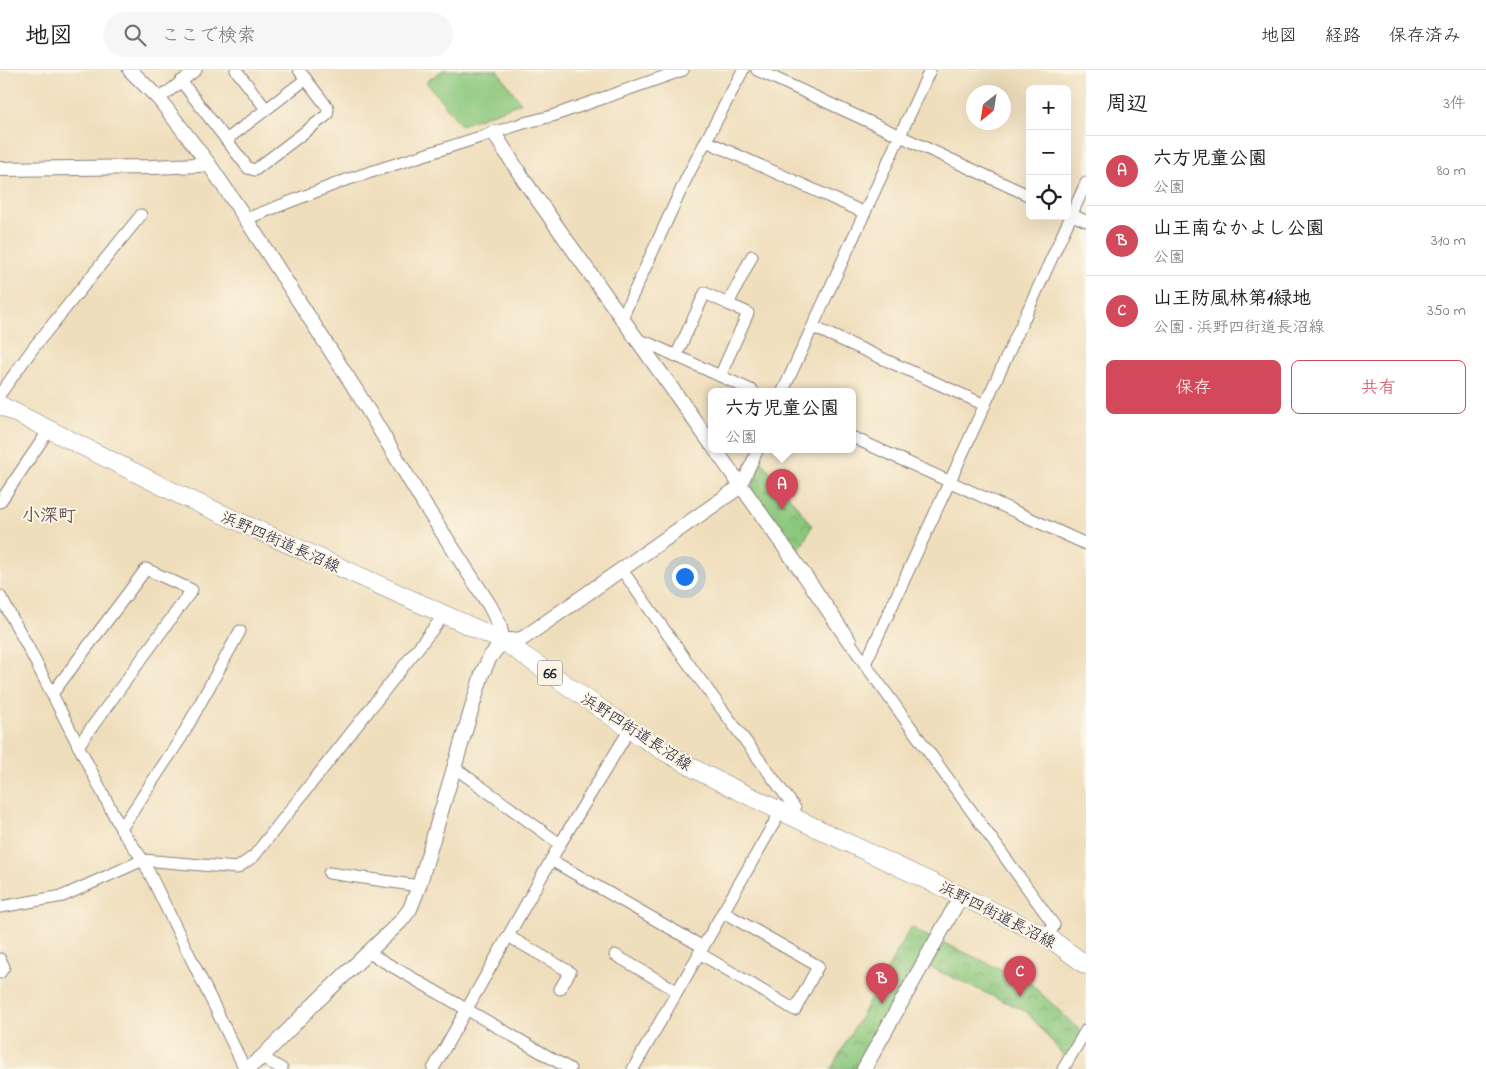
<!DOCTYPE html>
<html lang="ja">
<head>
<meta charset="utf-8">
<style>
  body { margin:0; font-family:"Indie Flower","Klee One",sans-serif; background:#f6f6f6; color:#202124 }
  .controls { position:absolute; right:15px; top:15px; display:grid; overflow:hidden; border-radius:8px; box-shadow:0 5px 20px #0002 }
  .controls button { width:45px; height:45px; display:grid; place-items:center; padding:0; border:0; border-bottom:1px solid #e0e0e0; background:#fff; color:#202124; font:25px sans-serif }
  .compass { position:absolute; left:966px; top:15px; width:45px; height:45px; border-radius:50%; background:#fff; box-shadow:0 5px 20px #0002; rotate:210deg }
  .you { position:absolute; left:684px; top:506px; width:18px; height:18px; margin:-12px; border:4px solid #fff; border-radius:50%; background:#1a73e8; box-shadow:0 0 0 8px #1a73e833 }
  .badge { display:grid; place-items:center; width:32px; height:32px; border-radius:50%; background:#d1495b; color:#fff; font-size:16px; font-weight:700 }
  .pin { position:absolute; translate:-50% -41px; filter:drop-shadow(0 1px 2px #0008) }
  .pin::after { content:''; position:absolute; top:26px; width:18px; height:15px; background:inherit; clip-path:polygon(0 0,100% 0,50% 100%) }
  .popup { position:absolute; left:708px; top:318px; width:148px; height:65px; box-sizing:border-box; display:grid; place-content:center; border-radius:8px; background:#fff; filter:drop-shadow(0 1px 4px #0005); font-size:16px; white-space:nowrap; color:#757577 }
  .popup b { font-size:19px; color:#202124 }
  .popup::after { content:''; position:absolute; left:50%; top:100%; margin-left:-10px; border:10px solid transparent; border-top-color:#fff }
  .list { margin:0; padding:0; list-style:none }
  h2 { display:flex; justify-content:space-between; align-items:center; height:65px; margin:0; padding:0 20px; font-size:21px }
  h2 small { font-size:16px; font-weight:400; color:#757577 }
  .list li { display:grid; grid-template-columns:32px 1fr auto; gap:15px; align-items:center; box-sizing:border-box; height:70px; padding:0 20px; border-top:1px solid #e0e0e0 }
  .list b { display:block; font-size:19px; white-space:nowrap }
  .list p { margin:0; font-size:16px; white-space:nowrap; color:#757577 }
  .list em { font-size:16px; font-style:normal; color:#757577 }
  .actions { display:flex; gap:10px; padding:15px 20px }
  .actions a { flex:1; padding:11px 0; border:1px solid #d1495b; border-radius:8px; text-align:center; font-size:18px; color:#d1495b }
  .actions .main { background:#d1495b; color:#fff }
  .icon { flex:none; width:28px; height:28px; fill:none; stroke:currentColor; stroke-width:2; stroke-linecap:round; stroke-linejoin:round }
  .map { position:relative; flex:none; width:1086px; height:999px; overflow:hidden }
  header { display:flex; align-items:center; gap:30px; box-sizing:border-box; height:70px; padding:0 25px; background:#fff; border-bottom:1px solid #e0e0e0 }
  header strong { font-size:24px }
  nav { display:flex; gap:28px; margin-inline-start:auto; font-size:18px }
  .search { width:350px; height:45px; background:#f6f6f6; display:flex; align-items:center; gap:12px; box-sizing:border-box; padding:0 18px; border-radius:28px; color:#757577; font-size:19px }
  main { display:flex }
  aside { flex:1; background:#fff }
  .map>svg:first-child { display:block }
</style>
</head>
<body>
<header>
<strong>地図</strong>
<div class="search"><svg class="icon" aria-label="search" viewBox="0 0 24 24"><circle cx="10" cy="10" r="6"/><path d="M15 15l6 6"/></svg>ここで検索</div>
<nav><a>地図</a><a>経路</a><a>保存済み</a></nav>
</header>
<main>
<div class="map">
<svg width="1086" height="999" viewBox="0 0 1086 999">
  <defs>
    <pattern id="park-crowns" width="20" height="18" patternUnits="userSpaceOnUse" patternTransform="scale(1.25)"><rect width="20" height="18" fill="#8bc77c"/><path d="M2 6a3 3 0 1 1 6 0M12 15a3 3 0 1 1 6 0" fill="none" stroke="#71a167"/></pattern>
  </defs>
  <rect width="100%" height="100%" fill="#fcf5e5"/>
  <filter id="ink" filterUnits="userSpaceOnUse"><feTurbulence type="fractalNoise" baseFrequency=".02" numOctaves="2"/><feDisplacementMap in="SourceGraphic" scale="10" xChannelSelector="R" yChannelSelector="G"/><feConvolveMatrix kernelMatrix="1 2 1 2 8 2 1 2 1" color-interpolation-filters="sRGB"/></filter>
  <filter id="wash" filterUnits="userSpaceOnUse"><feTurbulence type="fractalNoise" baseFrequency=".0096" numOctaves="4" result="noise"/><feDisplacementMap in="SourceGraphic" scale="20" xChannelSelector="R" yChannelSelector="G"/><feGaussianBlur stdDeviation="1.12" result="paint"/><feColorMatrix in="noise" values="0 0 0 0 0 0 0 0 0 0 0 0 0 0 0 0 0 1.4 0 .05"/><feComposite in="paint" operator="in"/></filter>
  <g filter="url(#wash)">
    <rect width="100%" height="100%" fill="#efdebc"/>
    <g fill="url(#park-crowns)" stroke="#56745c">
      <path d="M761,390l51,66 -15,29 -45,-61v-7z"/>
      <path d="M911,857l21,12 -73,130h-28z"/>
      <path d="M944,873l85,39 54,51 -16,27 -40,-48 -97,-45z"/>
    </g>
    <path fill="#8bc77c" stroke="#56745c" d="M443,0h54l24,33 -60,22 -35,-43z"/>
  </g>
  <g filter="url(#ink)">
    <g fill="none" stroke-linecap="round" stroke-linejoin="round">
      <defs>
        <g id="minor">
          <path d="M236,0l30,39"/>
          <path d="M757,0l273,126"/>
          <path d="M181,11l67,87 7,2 72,-55 1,-7 -29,-38"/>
          <path d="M159,29l37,-29"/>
          <path d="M226,70l80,-61"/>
          <path d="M706,71l159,72"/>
          <path d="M1067,143l19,8"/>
          <path d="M246,149l100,-39 178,-57 28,-7 131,-46"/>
          <path d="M622,248l65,-141 56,-107"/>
          <path d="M813,257l172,78"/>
          <path d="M638,270l10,3 105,48"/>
          <path d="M676,286l29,-63 23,11 24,-48"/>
          <path d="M720,306l28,-63 -20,-9"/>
          <path d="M783,321l147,-321"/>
          <path d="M0,324l34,-47 107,-132"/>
          <path d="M852,367l234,107"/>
          <path d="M741,416l17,-37"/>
          <path d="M0,432l49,-72"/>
          <path d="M622,500l71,100 102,138v10"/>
          <path d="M0,526l28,51 93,182 22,31 102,209"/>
          <path d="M849,571l16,23 189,261 -6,12"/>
          <path d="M865,594l85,-183 136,-298"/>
          <path d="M52,624l94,-125 46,21 -114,156"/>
          <path d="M455,698l105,76"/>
          <path d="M121,759l60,-91 59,-107"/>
          <path d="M551,790l152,87"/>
          <path d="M329,803l90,13"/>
          <path d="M0,837l63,-11 80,-36 94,8 17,-12 190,-241"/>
          <path d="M508,866l62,36 -10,17"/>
          <path d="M369,883l201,116"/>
          <path d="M699,883l96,57 23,-44 -95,-54"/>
          <path d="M615,885l62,36"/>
          <path d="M0,889l4,8 -4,6"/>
          <path d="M262,987l20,12"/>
          <path d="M433,999l127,-225 70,-115"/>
          <path d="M633,999l148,-258"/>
          <path d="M1063,999l23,-39"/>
        </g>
        <g id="tertiary">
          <path d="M130,0l29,29 49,64 38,56 113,176 65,109 66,102 9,18 4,17 -13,16 -8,17 -63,212 -9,23 -9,12 -89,85 -50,51 -15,12"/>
          <path d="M494,63l29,46 189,266"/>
          <path d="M0,99l152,-2 48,-2 8,-2"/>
          <path d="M715,379l97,137 37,55"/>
          <path d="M503,571l19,-2 219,-153"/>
          <path d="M864,999l97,-173"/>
        </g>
        <path id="primary" d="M0,335l180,90 323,146 127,88 30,20 44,25 91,44 253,119 38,28"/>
      </defs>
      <use href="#minor" stroke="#88807c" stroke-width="13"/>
      <use href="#tertiary" stroke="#88807c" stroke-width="16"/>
      <use href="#primary" stroke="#88807c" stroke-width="19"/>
      <use href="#minor" stroke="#fff" stroke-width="11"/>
      <use href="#tertiary" stroke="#fff" stroke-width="14"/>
      <use href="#primary" stroke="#fff" stroke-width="18"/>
    </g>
  </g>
  <g text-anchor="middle" stroke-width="4" stroke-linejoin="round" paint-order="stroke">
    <rect fill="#fcf5e5" stroke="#63616e" stroke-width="1" x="537.5" y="590.5" width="25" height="25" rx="4"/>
    <g font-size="15" font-weight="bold" fill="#22223b">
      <text x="550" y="608">66</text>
    </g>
    <g font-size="16" fill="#22223b" stroke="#fcf5e5">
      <text transform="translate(281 471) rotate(24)" y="6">浜野四街道長沼線</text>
      <text transform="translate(637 661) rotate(33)" y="6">浜野四街道長沼線</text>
      <text transform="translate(998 844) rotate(27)" y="6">浜野四街道長沼線</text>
    </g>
    <g font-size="18" font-weight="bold" fill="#665359" stroke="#fcf5e5">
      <text x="49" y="451">小深町</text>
    </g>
  </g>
</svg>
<div class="controls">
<button>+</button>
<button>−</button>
<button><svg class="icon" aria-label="locate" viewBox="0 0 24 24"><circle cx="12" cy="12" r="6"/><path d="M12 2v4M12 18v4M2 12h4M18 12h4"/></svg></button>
</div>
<svg class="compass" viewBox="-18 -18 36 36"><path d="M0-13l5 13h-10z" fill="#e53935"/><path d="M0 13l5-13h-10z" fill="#757577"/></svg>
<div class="you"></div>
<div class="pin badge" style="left:782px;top:440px">A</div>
<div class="popup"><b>六方児童公園</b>公園</div>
<div class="pin badge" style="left:882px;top:934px">B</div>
<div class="pin badge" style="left:1020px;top:927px">C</div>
</div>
<aside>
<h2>周辺<small>3件</small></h2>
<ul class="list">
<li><span class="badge">A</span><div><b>六方児童公園</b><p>公園</p></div><em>80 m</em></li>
<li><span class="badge">B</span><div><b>山王南なかよし公園</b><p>公園</p></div><em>310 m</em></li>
<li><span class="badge">C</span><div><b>山王防風林第1緑地</b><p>公園 · 浜野四街道長沼線</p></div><em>350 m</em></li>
</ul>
<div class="actions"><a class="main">保存</a><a>共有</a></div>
</aside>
</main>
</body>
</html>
